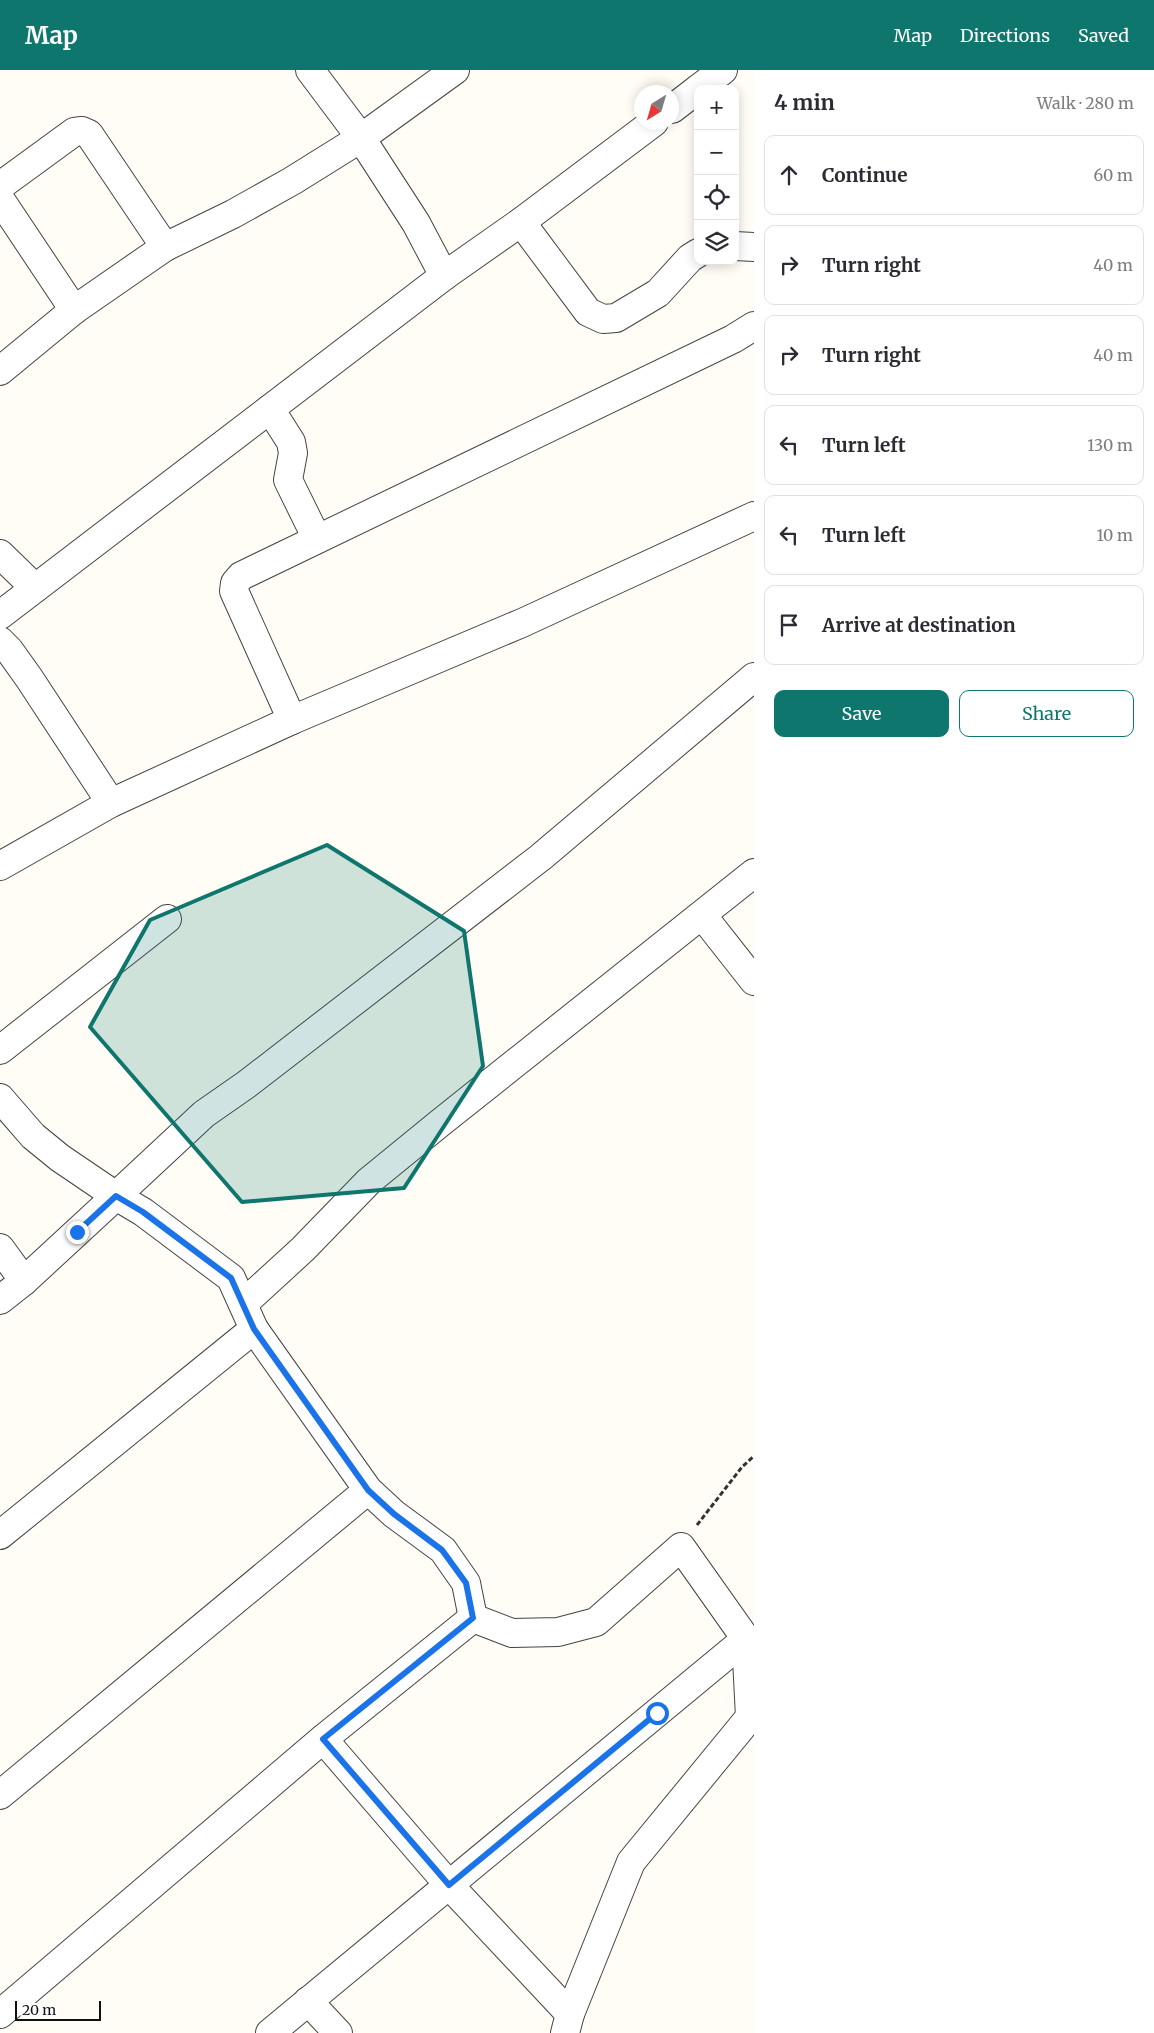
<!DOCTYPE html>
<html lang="en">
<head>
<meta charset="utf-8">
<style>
  body { margin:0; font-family:Merriweather,serif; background:#f7f7f7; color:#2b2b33 }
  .controls { position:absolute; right:15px; top:15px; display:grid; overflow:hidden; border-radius:10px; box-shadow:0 2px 12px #0003 }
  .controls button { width:45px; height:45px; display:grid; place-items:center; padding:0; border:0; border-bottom:1px solid #e1e1e2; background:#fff; color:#2b2b33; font:25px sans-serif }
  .compass { position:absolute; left:634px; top:15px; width:45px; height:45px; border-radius:50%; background:#fff; box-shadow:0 2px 12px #0003; rotate:217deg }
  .scale { position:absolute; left:15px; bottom:12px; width:86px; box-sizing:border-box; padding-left:5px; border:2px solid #111; border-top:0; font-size:14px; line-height:18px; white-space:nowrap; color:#111; -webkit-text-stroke:4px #fff; paint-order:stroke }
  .stop { position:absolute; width:15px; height:15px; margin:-11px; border:4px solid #1a73e8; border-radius:50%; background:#fff }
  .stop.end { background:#1a73e8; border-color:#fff; box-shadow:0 1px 5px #0008 }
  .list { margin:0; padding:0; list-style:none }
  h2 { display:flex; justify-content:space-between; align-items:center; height:65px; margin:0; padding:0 20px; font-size:21px }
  h2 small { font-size:16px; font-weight:400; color:#7c7c81 }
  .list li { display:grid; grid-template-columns:32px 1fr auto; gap:15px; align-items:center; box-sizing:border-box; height:80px; margin:0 10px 10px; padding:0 10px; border:1px solid #e1e1e2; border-radius:10px }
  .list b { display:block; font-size:19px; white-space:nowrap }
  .list em { font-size:16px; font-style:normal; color:#7c7c81 }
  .actions { display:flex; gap:10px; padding:15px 20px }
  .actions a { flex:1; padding:11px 0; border:1px solid #0f766e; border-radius:10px; text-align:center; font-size:18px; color:#0f766e }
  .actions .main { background:#0f766e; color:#fff }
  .icon { flex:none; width:28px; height:28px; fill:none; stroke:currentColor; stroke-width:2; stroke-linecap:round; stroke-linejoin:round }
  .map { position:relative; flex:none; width:754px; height:1963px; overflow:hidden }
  header { display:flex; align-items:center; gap:30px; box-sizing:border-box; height:70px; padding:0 25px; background:#0f766e; color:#fff }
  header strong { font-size:24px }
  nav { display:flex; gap:28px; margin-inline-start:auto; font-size:18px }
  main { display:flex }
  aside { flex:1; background:#fff }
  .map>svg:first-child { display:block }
</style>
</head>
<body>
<header>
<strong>Map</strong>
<nav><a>Map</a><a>Directions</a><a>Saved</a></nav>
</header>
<main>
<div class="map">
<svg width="754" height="1963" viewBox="0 0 754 1963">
  <rect width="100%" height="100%" fill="#fffdf5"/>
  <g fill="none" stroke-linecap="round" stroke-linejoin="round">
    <defs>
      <g id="street">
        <path d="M310,0l51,68 55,85 28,53"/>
        <path d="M698,19l25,-19"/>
        <path d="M672,39l26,-20"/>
        <path d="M0,116l74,-54 8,-1 7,3 76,113"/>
        <path d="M0,129l74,111"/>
        <path d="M521,152l67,90 15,7 13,-1 42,-25 32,-35 8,-5"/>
        <path d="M735,176l19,1"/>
        <path d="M0,301l74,-61 91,-63 68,-33 59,-33 69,-43 94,-68"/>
        <path d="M270,339l21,33 2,11 -5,27 29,59"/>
        <path d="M0,484l35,34"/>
        <path d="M0,545l444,-339 77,-54 133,-100"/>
        <path d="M0,571l9,9 20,28 82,125"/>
        <path d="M292,650l-58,-129 1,-8 6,-7 492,-237 21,-13"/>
        <path d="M0,796l111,-63 181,-83 230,-97 232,-107"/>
        <path d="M702,845l52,66"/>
        <path d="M0,980l167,-131"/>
        <path d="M0,1028l33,38 27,22 56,38 88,-82 43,-30 294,-227 213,-180"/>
        <path d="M0,1178l24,33"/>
        <path d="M0,1230l24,-19 92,-85 27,16 88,66 23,51 114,161 26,24 49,36 23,33 7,35"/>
        <path d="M243,1234l60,-55 66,-68 71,-58 314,-250"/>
        <path d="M0,1465l254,-206"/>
        <path d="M323,1669l126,146 121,129"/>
        <path d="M0,1725l368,-305"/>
        <path d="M308,1931l30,32"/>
        <path d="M0,1944l323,-275 150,-121 39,15 46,-1 38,-10 85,-75 65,92 4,78 -119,145 -61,152 -5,19"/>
        <path d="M270,1963l476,-394"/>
      </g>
    </defs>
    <use href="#street" stroke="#444" stroke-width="30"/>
    <path stroke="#333" stroke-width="3" stroke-dasharray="5 2.5" stroke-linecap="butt" d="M697,1455l45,-58 12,-11"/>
    <use href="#street" stroke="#fff" stroke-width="28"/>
  </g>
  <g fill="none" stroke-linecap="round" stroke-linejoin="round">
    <path stroke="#1a73e8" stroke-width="6" d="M77,1162l39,-36 27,16 88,66 23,51 114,161 26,24 48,36 24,33 7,35 -150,121 126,146 208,-172"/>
  </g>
  <path fill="#0f766e" fill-opacity="0.2" stroke="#0f766e" stroke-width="4" stroke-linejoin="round" d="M327,775l137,86 19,135 -79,122 -162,14 -152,-175 60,-107z"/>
</svg>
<div class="controls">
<button>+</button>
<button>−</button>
<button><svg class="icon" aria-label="locate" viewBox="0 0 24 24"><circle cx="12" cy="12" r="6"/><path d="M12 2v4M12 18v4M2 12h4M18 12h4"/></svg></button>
<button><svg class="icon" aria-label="layers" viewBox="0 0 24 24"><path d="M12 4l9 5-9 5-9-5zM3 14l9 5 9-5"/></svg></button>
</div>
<svg class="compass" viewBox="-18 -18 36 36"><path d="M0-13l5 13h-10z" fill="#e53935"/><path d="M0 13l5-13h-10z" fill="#7c7c81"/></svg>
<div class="scale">20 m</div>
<div class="stop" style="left:657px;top:1643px"></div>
<div class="stop end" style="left:77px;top:1162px"></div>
</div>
<aside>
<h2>4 min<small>Walk · 280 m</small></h2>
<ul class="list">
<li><svg class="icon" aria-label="ahead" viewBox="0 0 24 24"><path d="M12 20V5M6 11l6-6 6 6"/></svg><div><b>Continue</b></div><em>60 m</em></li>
<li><svg class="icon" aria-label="right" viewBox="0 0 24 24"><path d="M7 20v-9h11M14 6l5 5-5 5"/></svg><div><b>Turn right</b></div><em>40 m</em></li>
<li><svg class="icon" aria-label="right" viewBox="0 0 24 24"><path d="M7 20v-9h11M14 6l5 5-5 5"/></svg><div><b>Turn right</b></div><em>40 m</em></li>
<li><svg class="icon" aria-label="left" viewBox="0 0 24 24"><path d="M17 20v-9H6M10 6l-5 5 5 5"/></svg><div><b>Turn left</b></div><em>130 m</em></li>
<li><svg class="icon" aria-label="left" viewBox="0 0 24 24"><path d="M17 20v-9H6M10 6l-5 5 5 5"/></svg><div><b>Turn left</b></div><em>10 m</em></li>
<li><svg class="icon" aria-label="arrive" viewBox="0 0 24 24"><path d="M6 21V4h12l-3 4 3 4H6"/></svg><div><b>Arrive at destination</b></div></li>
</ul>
<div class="actions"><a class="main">Save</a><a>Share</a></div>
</aside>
</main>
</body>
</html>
